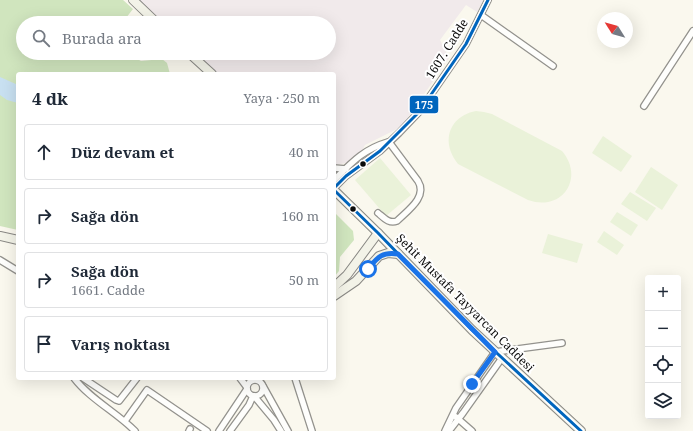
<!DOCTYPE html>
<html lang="tr">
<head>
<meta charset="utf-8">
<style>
  body { margin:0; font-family:"Noto Serif",serif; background:#f2f2f3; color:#1f2937 }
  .controls { position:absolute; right:12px; bottom:12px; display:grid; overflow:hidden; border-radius:4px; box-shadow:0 4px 16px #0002 }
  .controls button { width:36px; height:36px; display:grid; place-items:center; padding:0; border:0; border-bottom:1px solid #e0e1e3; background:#fff; color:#1f2937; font:20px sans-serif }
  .compass { position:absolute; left:597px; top:12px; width:36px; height:36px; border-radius:50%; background:#fff; box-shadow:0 4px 16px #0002; rotate:307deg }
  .stop { position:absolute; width:12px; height:12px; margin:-9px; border:3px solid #1a73e8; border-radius:50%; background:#fff }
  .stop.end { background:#1a73e8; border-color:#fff; box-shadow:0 1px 4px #0008 }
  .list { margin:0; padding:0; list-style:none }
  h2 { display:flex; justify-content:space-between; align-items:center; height:52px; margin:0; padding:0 16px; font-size:17px }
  h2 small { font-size:13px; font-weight:400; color:#747a83 }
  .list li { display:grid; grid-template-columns:26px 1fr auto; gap:12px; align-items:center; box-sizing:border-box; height:56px; margin:0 8px 8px; padding:0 8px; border:1px solid #e0e1e3; border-radius:4px }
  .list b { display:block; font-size:15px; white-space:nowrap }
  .list p { margin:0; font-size:13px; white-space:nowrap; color:#747a83 }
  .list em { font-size:13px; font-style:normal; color:#747a83 }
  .icon { flex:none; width:22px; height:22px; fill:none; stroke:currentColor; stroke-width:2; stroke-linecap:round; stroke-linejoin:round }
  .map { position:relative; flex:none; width:693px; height:431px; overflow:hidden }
  .search { position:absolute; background:#fff; box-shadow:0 4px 16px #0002; left:16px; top:16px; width:320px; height:44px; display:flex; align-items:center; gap:10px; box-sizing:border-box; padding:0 14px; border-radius:22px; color:#747a83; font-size:15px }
  .panel { position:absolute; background:#fff; box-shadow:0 4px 16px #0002; left:16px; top:72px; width:320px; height:308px; border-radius:4px }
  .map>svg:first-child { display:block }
</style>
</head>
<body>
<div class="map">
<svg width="693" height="431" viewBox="0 0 693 431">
  <rect width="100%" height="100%" fill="#faf8ee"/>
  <path fill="#f1eaeb" d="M137,0h347l-7,12 -11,-7 -26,35 9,18 -44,64 -8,7 -32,16 -3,6 -15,12 -13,2v-91h-117l-23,-21h135v-30h-167z"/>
  <g fill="#d0e5be">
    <path d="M0,0h123l10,9 -11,14h-99v30h103l15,8 21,-2 5,4 3,11h-152v156l-18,-4z"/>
    <path d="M334,212l19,19 1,9 -14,17 -1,14 -5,6z"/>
  </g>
  <g fill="#eaf2d9">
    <path d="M476,111l8,1 8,2 70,37c23,27 0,61 -34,49l-70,-36c-18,-22 -9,-48 18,-53z"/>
    <path d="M603,136l29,20 -11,16 -29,-19z"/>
    <path d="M380,158l31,37 -25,21 -31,-36z"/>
    <path d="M651,167l27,18 -16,25 -27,-18z"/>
    <path d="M630,192l26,16 -9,13 -26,-17z"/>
    <path d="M617,212l21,13 -7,11 -21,-14z"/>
    <path d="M604,231l20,14 -7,10 -20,-13z"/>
    <path d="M548,234l35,10 -6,19 -35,-10z"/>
  </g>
  <path fill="#c8e0f1" d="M0,77l18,8v18l-11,-3 -7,-5z"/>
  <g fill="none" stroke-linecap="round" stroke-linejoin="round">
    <defs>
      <g id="street">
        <path d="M481,15l72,51"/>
        <path d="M644,106l49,-75"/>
        <path d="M334,168l12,1"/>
        <path d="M334,180c18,-18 30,-31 54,-38"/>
        <path d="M334,188l12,-12 34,-25 19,-18 20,-21 47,-68 22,-44"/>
        <path d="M378,213c6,5 11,11 19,8 10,-10 31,-24 21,-40l-29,-39"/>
        <path d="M0,260l18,11"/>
        <path d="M74,378c16,21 42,34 61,53"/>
        <path d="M83,378l33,22 3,1 18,-23"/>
        <path d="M240,378l6,8"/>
        <path d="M295,378l17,53"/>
        <circle cx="255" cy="388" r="8"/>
        <path d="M263,386l25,45"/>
        <path d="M254,396l20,24 7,11"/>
        <path d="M456,417l16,14"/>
        <path d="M125,421l22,-31 60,41"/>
        <path d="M189,431l1,-2"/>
        <path d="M219,431l28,-42"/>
        <path d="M230,431l19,-26 4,-9"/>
        <path d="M445,431l11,-23 39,-56 67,-9"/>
        <path d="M449,431l14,-18 39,-55"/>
      </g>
      <g id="secondary">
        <path d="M133,0l24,23"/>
        <path d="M189,53l23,21"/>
        <path d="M334,190l44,43 94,97 109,101"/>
        <path d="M0,236l18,4"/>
        <path d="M334,287l13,-12 31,-42"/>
        <path d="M334,296l22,-15 23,-25 9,-3 10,1"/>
      </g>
    </defs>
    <use href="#street" stroke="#93928d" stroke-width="8"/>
    <use href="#secondary" stroke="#898884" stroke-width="10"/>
    <use href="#street" stroke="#fefefc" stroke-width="5.5"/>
    <use href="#secondary" stroke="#f3f3e8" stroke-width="8"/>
    <defs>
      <g id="bus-1">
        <path d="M334,188l12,-12 34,-25 39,-39 47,-68 22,-44"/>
        <path d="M334,190l44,43 94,97 109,101"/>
      </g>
    </defs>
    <use href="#bus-1" stroke="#fff" stroke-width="6"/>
    <use href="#bus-1" stroke="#0065bd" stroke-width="3"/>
  </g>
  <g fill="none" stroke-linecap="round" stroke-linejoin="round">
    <path stroke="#1a73e8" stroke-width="5" d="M368,269c10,-12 13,-17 30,-15l97,98 -23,32"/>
  </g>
  <g fill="#0b0b0b" stroke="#fff" stroke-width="1.5">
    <circle cx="363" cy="164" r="3.5"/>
    <circle cx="353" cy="209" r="3.5"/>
  </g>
  <g text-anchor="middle" stroke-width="4" stroke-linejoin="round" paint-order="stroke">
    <g font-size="12" fill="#0b0b0b" stroke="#fff">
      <text transform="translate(447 49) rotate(-58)" y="4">1607. Cadde</text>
      <text transform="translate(465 303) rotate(45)" y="4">Şehit Mustafa Tayyarcan Caddesi</text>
    </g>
  </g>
  <rect stroke="#fff" stroke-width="1.5" x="409" y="95" width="30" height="19" rx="4" fill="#0065bd"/>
  <g font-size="11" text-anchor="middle" font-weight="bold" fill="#fff">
    <text x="424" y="109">175</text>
  </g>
</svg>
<div class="controls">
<button>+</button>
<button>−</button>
<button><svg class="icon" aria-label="locate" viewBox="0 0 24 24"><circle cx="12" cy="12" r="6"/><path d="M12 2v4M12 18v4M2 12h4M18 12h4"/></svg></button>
<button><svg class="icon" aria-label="layers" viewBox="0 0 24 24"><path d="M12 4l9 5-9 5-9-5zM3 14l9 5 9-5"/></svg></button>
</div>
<svg class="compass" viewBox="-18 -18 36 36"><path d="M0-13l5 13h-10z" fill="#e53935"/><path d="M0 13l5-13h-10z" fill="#747a83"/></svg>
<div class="stop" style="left:368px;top:269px"></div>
<div class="stop end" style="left:472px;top:384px"></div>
<div class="search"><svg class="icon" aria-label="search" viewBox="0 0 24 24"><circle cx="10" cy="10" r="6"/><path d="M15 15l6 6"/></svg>Burada ara</div>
<section class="panel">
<h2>4 dk<small>Yaya · 250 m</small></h2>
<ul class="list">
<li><svg class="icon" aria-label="ahead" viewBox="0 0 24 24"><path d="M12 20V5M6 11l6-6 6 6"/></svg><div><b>Düz devam et</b></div><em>40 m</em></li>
<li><svg class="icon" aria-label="right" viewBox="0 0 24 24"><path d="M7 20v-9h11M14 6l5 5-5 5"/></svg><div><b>Sağa dön</b></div><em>160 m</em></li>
<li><svg class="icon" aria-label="right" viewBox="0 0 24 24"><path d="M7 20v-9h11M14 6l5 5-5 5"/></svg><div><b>Sağa dön</b><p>1661. Cadde</p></div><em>50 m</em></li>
<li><svg class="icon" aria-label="arrive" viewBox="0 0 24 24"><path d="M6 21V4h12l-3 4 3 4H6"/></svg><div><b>Varış noktası</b></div></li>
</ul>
</section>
</div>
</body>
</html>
